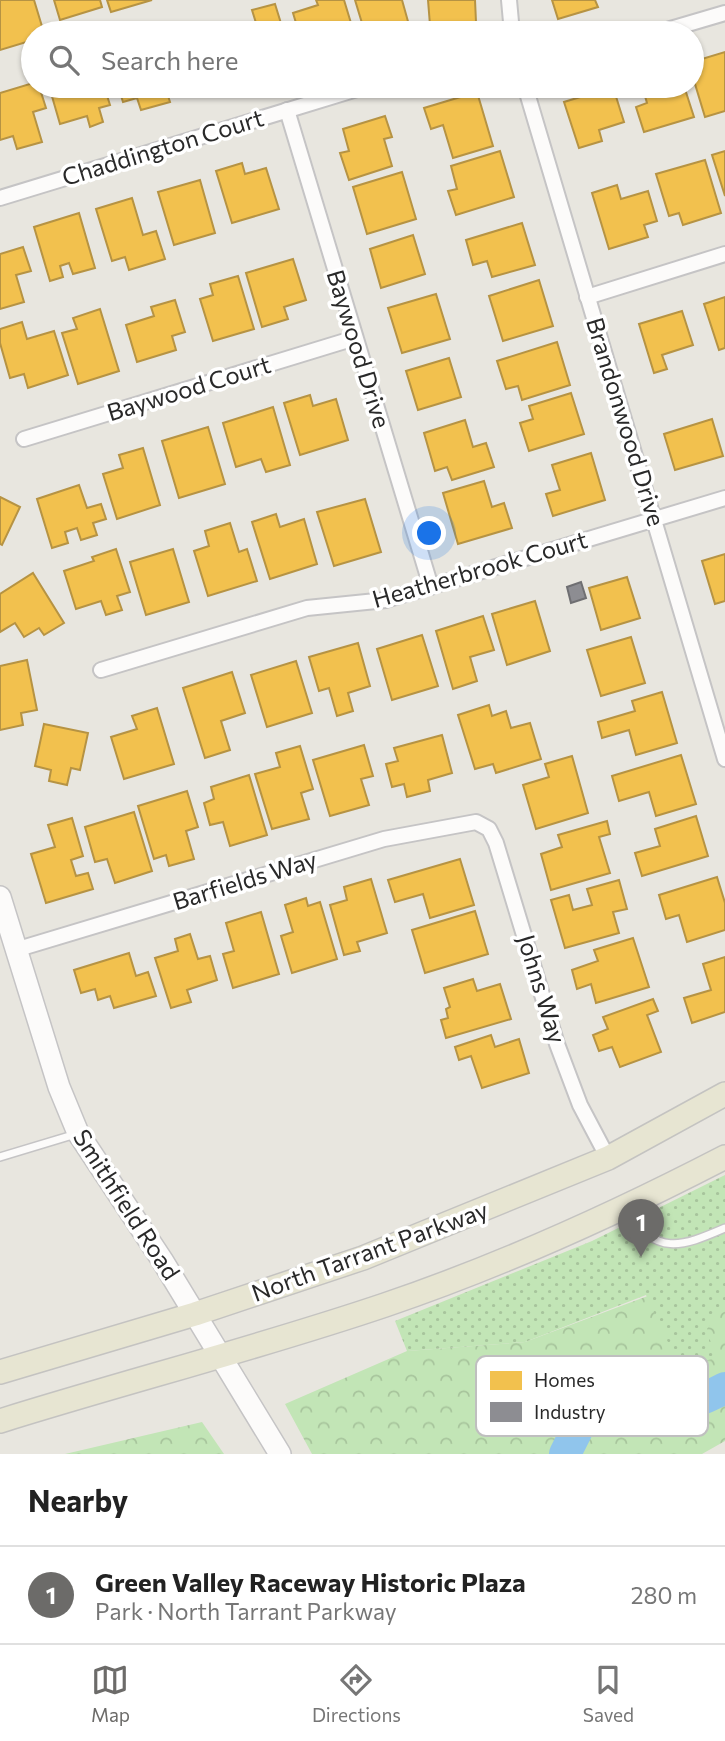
<!DOCTYPE html>
<html lang="en">
<head>
<meta charset="utf-8">
<style>
  body { margin:0; font-family:Commissioner,sans-serif; background:#f6f6f6; color:#222 }
  .you { position:absolute; left:430px; top:534px; width:24px; height:24px; margin:-18px; border:5px solid #fff; border-radius:50%; background:#1a73e8; box-shadow:0 0 0 10px #1a73e833 }
  .badge { display:grid; place-items:center; width:46px; height:46px; border-radius:50%; background:#6c6b69; color:#fff; font-size:23px; font-weight:700 }
  .pin { position:absolute; translate:-50% -58px; filter:drop-shadow(0 2px 4px #0008) }
  .pin::after { content:''; position:absolute; top:37px; width:24px; height:21px; background:inherit; clip-path:polygon(0 0,100% 0,50% 100%) }
  .list { margin:0; padding:0; list-style:none }
  h2 { display:flex; justify-content:space-between; align-items:center; height:91px; margin:0; padding:0 28px; font-size:30px }
  h2 small { font-size:23px; font-weight:400; color:#767676 }
  .list li { display:grid; grid-template-columns:46px 1fr auto; gap:21px; align-items:center; box-sizing:border-box; height:98px; padding:0 28px; border-top:2px solid #e0e0e0 }
  .list b { display:block; font-size:26px; white-space:nowrap }
  .list p { margin:0; font-size:23px; white-space:nowrap; color:#767676 }
  .list em { font-size:23px; font-style:normal; color:#767676 }
  .icon { flex:none; width:38px; height:38px; fill:none; stroke:currentColor; stroke-width:2; stroke-linecap:round; stroke-linejoin:round }
  .map { position:relative; flex:none; width:725px; height:1454px; overflow:hidden }
  .search { position:absolute; background:#fff; box-shadow:0 2px 5px #0004; left:21px; right:21px; top:21px; height:77px; display:flex; align-items:center; gap:18px; box-sizing:border-box; padding:0 24px; border-radius:38px; color:#767676; font-size:26px }
  .sheet { height:189px; background:#fff }
  nav { display:flex; justify-content:space-around; align-items:center; box-sizing:border-box; height:98px; border-top:2px solid #e0e0e0; background:#fff; font-size:19px; color:#767676 }
  nav a { display:grid; justify-items:center; gap:4px }
  nav .on { color:#6c6b69 }
  .map>svg:first-child { display:block }
</style>
</head>
<body>
<div class="map">
<svg width="725" height="1454" viewBox="0 0 725 1454">
  <defs>
    <pattern id="forest-crowns" width="20" height="18" patternUnits="userSpaceOnUse" patternTransform="scale(1.75)"><rect width="20" height="18" fill="#c2e5b6"/><path d="M2 6a3 3 0 1 1 6 0M12 15a3 3 0 1 1 6 0" fill="none" stroke="#a7c49c"/></pattern>
    <pattern id="park-dots" width="8" height="8" patternUnits="userSpaceOnUse" patternTransform="scale(1.75)"><rect width="8" height="8" fill="#c2e5b6"/><path d="M2 2h.1M6 6h.1" fill="none" stroke="#a7c49c" stroke-width="1.8" stroke-linecap="round"/></pattern>
  </defs>
  <rect width="100%" height="100%" fill="#e8e6df"/>
  <g fill="url(#forest-crowns)">
    <path d="M725,1267v174l-23,13h-390l-27,-50 122,-53 118,-9z"/>
    <path d="M202,1422l22,32h-159z"/>
  </g>
  <path fill="url(#park-dots)" d="M725,1175v125l-18,29 8,29 -35,10 -34,-73 -121,47 -118,9 -12,-30 197,-80z"/>
  <g fill="#f2c14e" stroke="#b69343" stroke-width="2">
    <path d="M0,0h34l10,33h-11v7l-33,10z"/>
    <path d="M54,0h46l2,7 -42,13z"/>
    <path d="M107,0h45l-41,12z"/>
    <path d="M316,0h28l10,33h-55l-6,-20 25,-8z"/>
    <path d="M355,0h47l7,25 -27,8h-17z"/>
    <path d="M428,0h47l1,22 -46,3z"/>
    <path d="M552,0h43l3,7 -40,12z"/>
    <path d="M275,4l9,29h-52v-3l24,-7 -4,-13z"/>
    <path d="M210,26l3,7h-26z"/>
    <path d="M725,52v59l-20,6 -13,-43v-12z"/>
    <path d="M33,83l6,3 7,22 -13,4 9,30 -25,7 -4,-13 -13,4v-47z"/>
    <path d="M49,86h55l6,19 -11,3 4,14 -13,5 -3,-11 -27,8z"/>
    <path d="M118,86h47l5,16 -29,8 -4,-12 -14,4z"/>
    <path d="M182,86h37l-34,10z"/>
    <path d="M642,86h42l10,31 -50,15 -8,-25 11,-4z"/>
    <path d="M613,87l11,35 -25,8 3,11 -23,7 -15,-46z"/>
    <path d="M477,92l16,54 -40,12 -10,-33 -12,4 -7,-21z"/>
    <path d="M385,116l7,21 -8,2 8,27 -43,14 -9,-27 9,-2 -6,-22z"/>
    <path d="M500,151l14,46 -58,18 -8,-24 9,-2 -6,-23z"/>
    <path d="M725,151v45l-13,-41z"/>
    <path d="M705,160l16,53 -38,12 -4,-12 -10,3 -13,-42z"/>
    <path d="M242,163l3,11 21,-6 13,41 -47,14 -16,-52z"/>
    <path d="M402,172l14,47 -49,15 -14,-47z"/>
    <path d="M200,180l15,53 -41,12 -16,-53z"/>
    <path d="M617,185l4,14 27,-8 9,30 -13,4 4,12 -39,12 -17,-56z"/>
    <path d="M132,198l11,37 13,-4 9,28 -36,11 -4,-13 -13,4 -16,-52z"/>
    <path d="M79,213l16,55 -22,6 -4,-11 -9,3 3,11 -13,4 -16,-54z"/>
    <path d="M522,223l13,42 -43,12 -5,-16 -14,4 -7,-25z"/>
    <path d="M413,235l12,39 -44,14 -11,-39z"/>
    <path d="M23,247l8,24 -15,4 8,27 -24,7v-55z"/>
    <path d="M293,259l13,41 -22,7 4,12 -26,8 -16,-54z"/>
    <path d="M238,276l16,53 -41,12 -13,-42 13,-4 -3,-11z"/>
    <path d="M539,280l14,46 -50,15 -14,-45z"/>
    <path d="M436,294l14,45 -48,14 -14,-45z"/>
    <path d="M725,297v51l-6,2 -15,-46z"/>
    <path d="M175,300l10,32 -13,4 4,14 -39,12 -11,-37 28,-9 -3,-9z"/>
    <path d="M100,309l19,62 -41,13 -16,-51 15,-4 -4,-11z"/>
    <path d="M682,311l11,34 -31,10 5,14 -13,4 -15,-49z"/>
    <path d="M22,322l5,17 27,-8 14,44 -40,13 -4,-14 -14,4 -10,-35v-14z"/>
    <path d="M557,342l13,43 -48,15 -4,-14 -12,3 -9,-28z"/>
    <path d="M449,358l12,39 -43,13 -12,-39z"/>
    <path d="M571,393l13,41 -55,17 -9,-28 13,-4 -4,-13z"/>
    <path d="M310,395l3,11 23,-7 12,41 -48,15 -16,-52z"/>
    <path d="M273,407l17,58 -24,7 -5,-13 -25,8 -13,-44z"/>
    <path d="M712,419l11,37 -48,14 -11,-36z"/>
    <path d="M465,420l8,27 13,-4 8,24 -42,13 -5,-13 -12,4 -11,-38z"/>
    <path d="M208,427l17,57 -46,14 -17,-57z"/>
    <path d="M143,448l17,57 -43,14 -14,-45 20,-6 -4,-13z"/>
    <path d="M591,453l14,47 -52,16 -7,-22 14,-4 -8,-25z"/>
    <path d="M484,481l8,26 12,-4 8,25 -54,16 -15,-51z"/>
    <path d="M79,485l8,23 14,-4 5,15 -13,4 4,12 -16,5 -4,-12 -12,4 3,11 -16,5 -15,-49z"/>
    <path d="M0,497l20,10 -18,38 -2,-1z"/>
    <path d="M365,499l16,53 -47,14 -17,-54z"/>
    <path d="M276,514l4,13 24,-8 13,45 -47,15 -18,-57z"/>
    <path d="M230,523l9,29 8,-3 10,32 -49,15 -14,-45 15,-5 -4,-15z"/>
    <path d="M116,549l14,43 -13,4 5,14 -16,5 -5,-14 -25,8 -12,-38 30,-10 -2,-4z"/>
    <path d="M173,549l16,53 -43,13 -16,-53z"/>
    <path d="M725,554v47l-10,3 -13,-43z"/>
    <path d="M33,573l31,50 -20,12 -5,-7 -15,9 -9,-14 -15,9v-38z"/>
    <path d="M627,577l13,41 -39,12 -12,-42z"/>
    <path d="M535,601l15,50 -43,14 -15,-51z"/>
    <path d="M483,616l11,34 -24,7 7,24 -24,8 -17,-58z"/>
    <path d="M422,635l16,51 -46,14 -15,-51z"/>
    <path d="M631,637l14,46 -44,13 -14,-46z"/>
    <path d="M358,643l12,43 -22,7 5,18 -16,5 -8,-28 -10,3 -10,-34z"/>
    <path d="M27,660l10,50 -16,3 2,12 -23,5v-64z"/>
    <path d="M296,661l16,52 -45,14 -16,-52z"/>
    <path d="M232,672l13,41 -24,8 9,29 -25,8 -22,-70z"/>
    <path d="M662,692l15,51 -41,12 -7,-25 -27,8 -4,-16 37,-11 -3,-10z"/>
    <path d="M489,705l3,11 14,-5 5,17 19,-5 11,36 -45,14 -3,-9 -18,5 -17,-54z"/>
    <path d="M157,708l17,56 -50,15 -13,-42 26,-8 -5,-13z"/>
    <path d="M44,724l44,9 -8,37 -9,-2 -4,17 -18,-4 2,-11 -16,-4z"/>
    <path d="M442,735l10,38 -24,7 2,11 -23,6 -3,-13 -12,3 -6,-23 12,-3 -4,-13z"/>
    <path d="M364,745l9,31 -12,3 8,26 -39,11 -17,-56z"/>
    <path d="M300,746l13,43 -12,4 8,26 -37,10 -17,-55 25,-7 -4,-14z"/>
    <path d="M681,755l15,49 -40,12 -7,-24 -30,9 -7,-25z"/>
    <path d="M572,756l16,57 -52,16 -13,-44 26,-8 -4,-13z"/>
    <path d="M249,775l18,60 -37,11 -7,-24 -13,3 -6,-22 10,-4 -3,-12z"/>
    <path d="M187,791l11,36 -12,4 8,28 -25,7 -3,-11 -12,4 -16,-53z"/>
    <path d="M134,812l18,59 -37,12 -8,-24 -12,3 -10,-35z"/>
    <path d="M696,816l12,40 -66,20 -7,-23 25,-7 -5,-17z"/>
    <path d="M72,818l11,38 -12,4 5,16 12,-3 5,16 -47,14 -15,-49 24,-7 -7,-22z"/>
    <path d="M607,821l3,13 -11,3 11,36 -59,17 -10,-36 21,-7 -4,-12z"/>
    <path d="M460,859l14,46 -44,13 -7,-24 -28,8 -7,-22z"/>
    <path d="M717,877l8,26v27l-38,12 -8,-27 -13,4 -7,-24z"/>
    <path d="M371,879l16,54 -30,9 3,9 -16,4 -14,-50 17,-5 -3,-13z"/>
    <path d="M619,880l8,29 -14,3 6,21 -54,15 -14,-48 18,-5 4,15 19,-5 -5,-16z"/>
    <path d="M306,898l2,8 12,-4 17,57 -45,14 -11,-37 12,-4 -8,-27z"/>
    <path d="M475,911l13,43 -63,19 -13,-43z"/>
    <path d="M261,912l18,62 -46,14 -10,-34 11,-3 -8,-28z"/>
    <path d="M190,934l8,25 12,-3 7,24 -30,10 4,12 -20,6 -16,-50 23,-7 -3,-12z"/>
    <path d="M633,938l16,49 -53,16 -5,-19 -14,5 -5,-19 26,-9 -4,-11z"/>
    <path d="M129,953l7,23 12,-4 8,24 -42,12 -4,-12 -12,4 -3,-11 -14,4 -7,-23z"/>
    <path d="M725,957v55l-33,11 -8,-25 27,-8 -8,-26z"/>
    <path d="M473,979l4,12 23,-7 11,35 -65,19 -5,-18 7,-2 -2,-9 4,-2 -6,-19z"/>
    <path d="M653,999l5,12 -11,4 14,37 -41,15 -8,-20 -13,4 -6,-16 15,-6 -5,-12z"/>
    <path d="M491,1035l4,12 24,-8 10,34 -47,15 -11,-32 -12,4 -4,-13z"/>
  </g>
  <path fill="#8d8d92" stroke="#6f6f72" stroke-width="2" d="M581,582l5,16 -15,5 -4,-16z"/>
  <g fill="none" stroke-linecap="round" stroke-linejoin="round">
    <path stroke="#90c5ec" stroke-width="32" d="M565,1454l15,-30 11,-13c47,7 92,0 134,-23"/>
    <defs>
      <g id="lane">
        <path d="M0,1157l76,-23"/>
        <path d="M627,1209c29,48 54,38 98,19"/>
      </g>
      <g id="street">
        <path d="M509,0l3,33"/>
        <path d="M657,33l68,-20"/>
        <path d="M525,86l200,673"/>
        <path d="M287,110l144,477"/>
        <path d="M0,198l367,-112"/>
        <path d="M587,297l138,-43"/>
        <path d="M24,439l331,-101"/>
        <path d="M101,670l206,-62 79,-8 339,-102"/>
        <path d="M15,950l369,-111 92,-17 13,7 7,14 61,201 23,61 28,53"/>
      </g>
      <path id="secondary" d="M0,897l59,190 19,46 84,127 118,194"/>
      <g id="primary">
        <path d="M0,1372l195,-58 168,-56 245,-100 117,-64"/>
        <path d="M0,1421c128,-40 258,-73 385,-116 118,-40 230,-91 340,-148"/>
      </g>
    </defs>
    <use href="#lane" stroke="#c5c4c5" stroke-width="10"/>
    <use href="#street" stroke="#c5c4c5" stroke-width="18"/>
    <use href="#secondary" stroke="#c5c4c5" stroke-width="24"/>
    <use href="#primary" stroke="#c4c3c1" stroke-width="26"/>
    <use href="#lane" stroke="#fcfbfa" stroke-width="7"/>
    <use href="#street" stroke="#fcfbfa" stroke-width="14"/>
    <use href="#secondary" stroke="#fcfbfa" stroke-width="21"/>
    <use href="#primary" stroke="#e7e5d2" stroke-width="23"/>
  </g>
  <g text-anchor="middle" stroke-width="7" stroke-linejoin="round" paint-order="stroke">
    <g font-size="24" fill="#292929" stroke="#fff">
      <text transform="translate(163 148) rotate(-17)" y="8">Chaddington Court</text>
      <text transform="translate(358 349) rotate(73)" y="8">Baywood Drive</text>
      <text transform="translate(189 389) rotate(-17)" y="8">Baywood Court</text>
      <text transform="translate(625 422) rotate(73)" y="8">Brandonwood Drive</text>
      <text transform="translate(480 570) rotate(-16)" y="8">Heatherbrook Court</text>
      <text transform="translate(245 881) rotate(-17)" y="8">Barfields Way</text>
      <text transform="translate(541 989) rotate(73)" y="8">Johns Way</text>
      <text transform="translate(126 1205) rotate(57)" y="8">Smithfield Road</text>
      <text transform="translate(370 1252) rotate(-20)" y="8">North Tarrant Parkway</text>
    </g>
  </g>
  <rect x="476" y="1356" width="232" height="80" rx="10" fill="#fff" stroke="#bfbfbf" stroke-width="2"/>
  <rect x="490" y="1371" width="32" height="19" fill="#f2c14e"/>
  <rect x="490" y="1402" width="32" height="20" fill="#8d8d92"/>
  <g font-size="19" fill="#292929">
    <text x="534" y="1387">Homes</text>
    <text x="534" y="1419">Industry</text>
  </g>
</svg>
<div class="you"></div>
<div class="pin badge" style="left:641px;top:1257px">1</div>
<div class="search"><svg class="icon" aria-label="search" viewBox="0 0 24 24"><circle cx="10" cy="10" r="6"/><path d="M15 15l6 6"/></svg>Search here</div>
</div>
<section class="sheet">
<h2>Nearby<small></small></h2>
<ul class="list">
<li><span class="badge">1</span><div><b>Green Valley Raceway Historic Plaza</b><p>Park · North Tarrant Parkway</p></div><em>280 m</em></li>
</ul>
</section>
<nav>
<a class="on"><svg class="icon" aria-label="map" viewBox="0 0 24 24"><path d="M3 6l6-2 6 2 6-2v14l-6 2-6-2-6 2zM9 4v14M15 6v14"/></svg>Map</a>
<a><svg class="icon" aria-label="directions" viewBox="0 0 24 24"><path d="M12 3l9 9-9 9-9-9zM9 14v-3h6M13 9l2 2-2 2"/></svg>Directions</a>
<a><svg class="icon" aria-label="saved" viewBox="0 0 24 24"><path d="M7 4h10v16l-5-4-5 4z"/></svg>Saved</a>
</nav>
</body>
</html>
